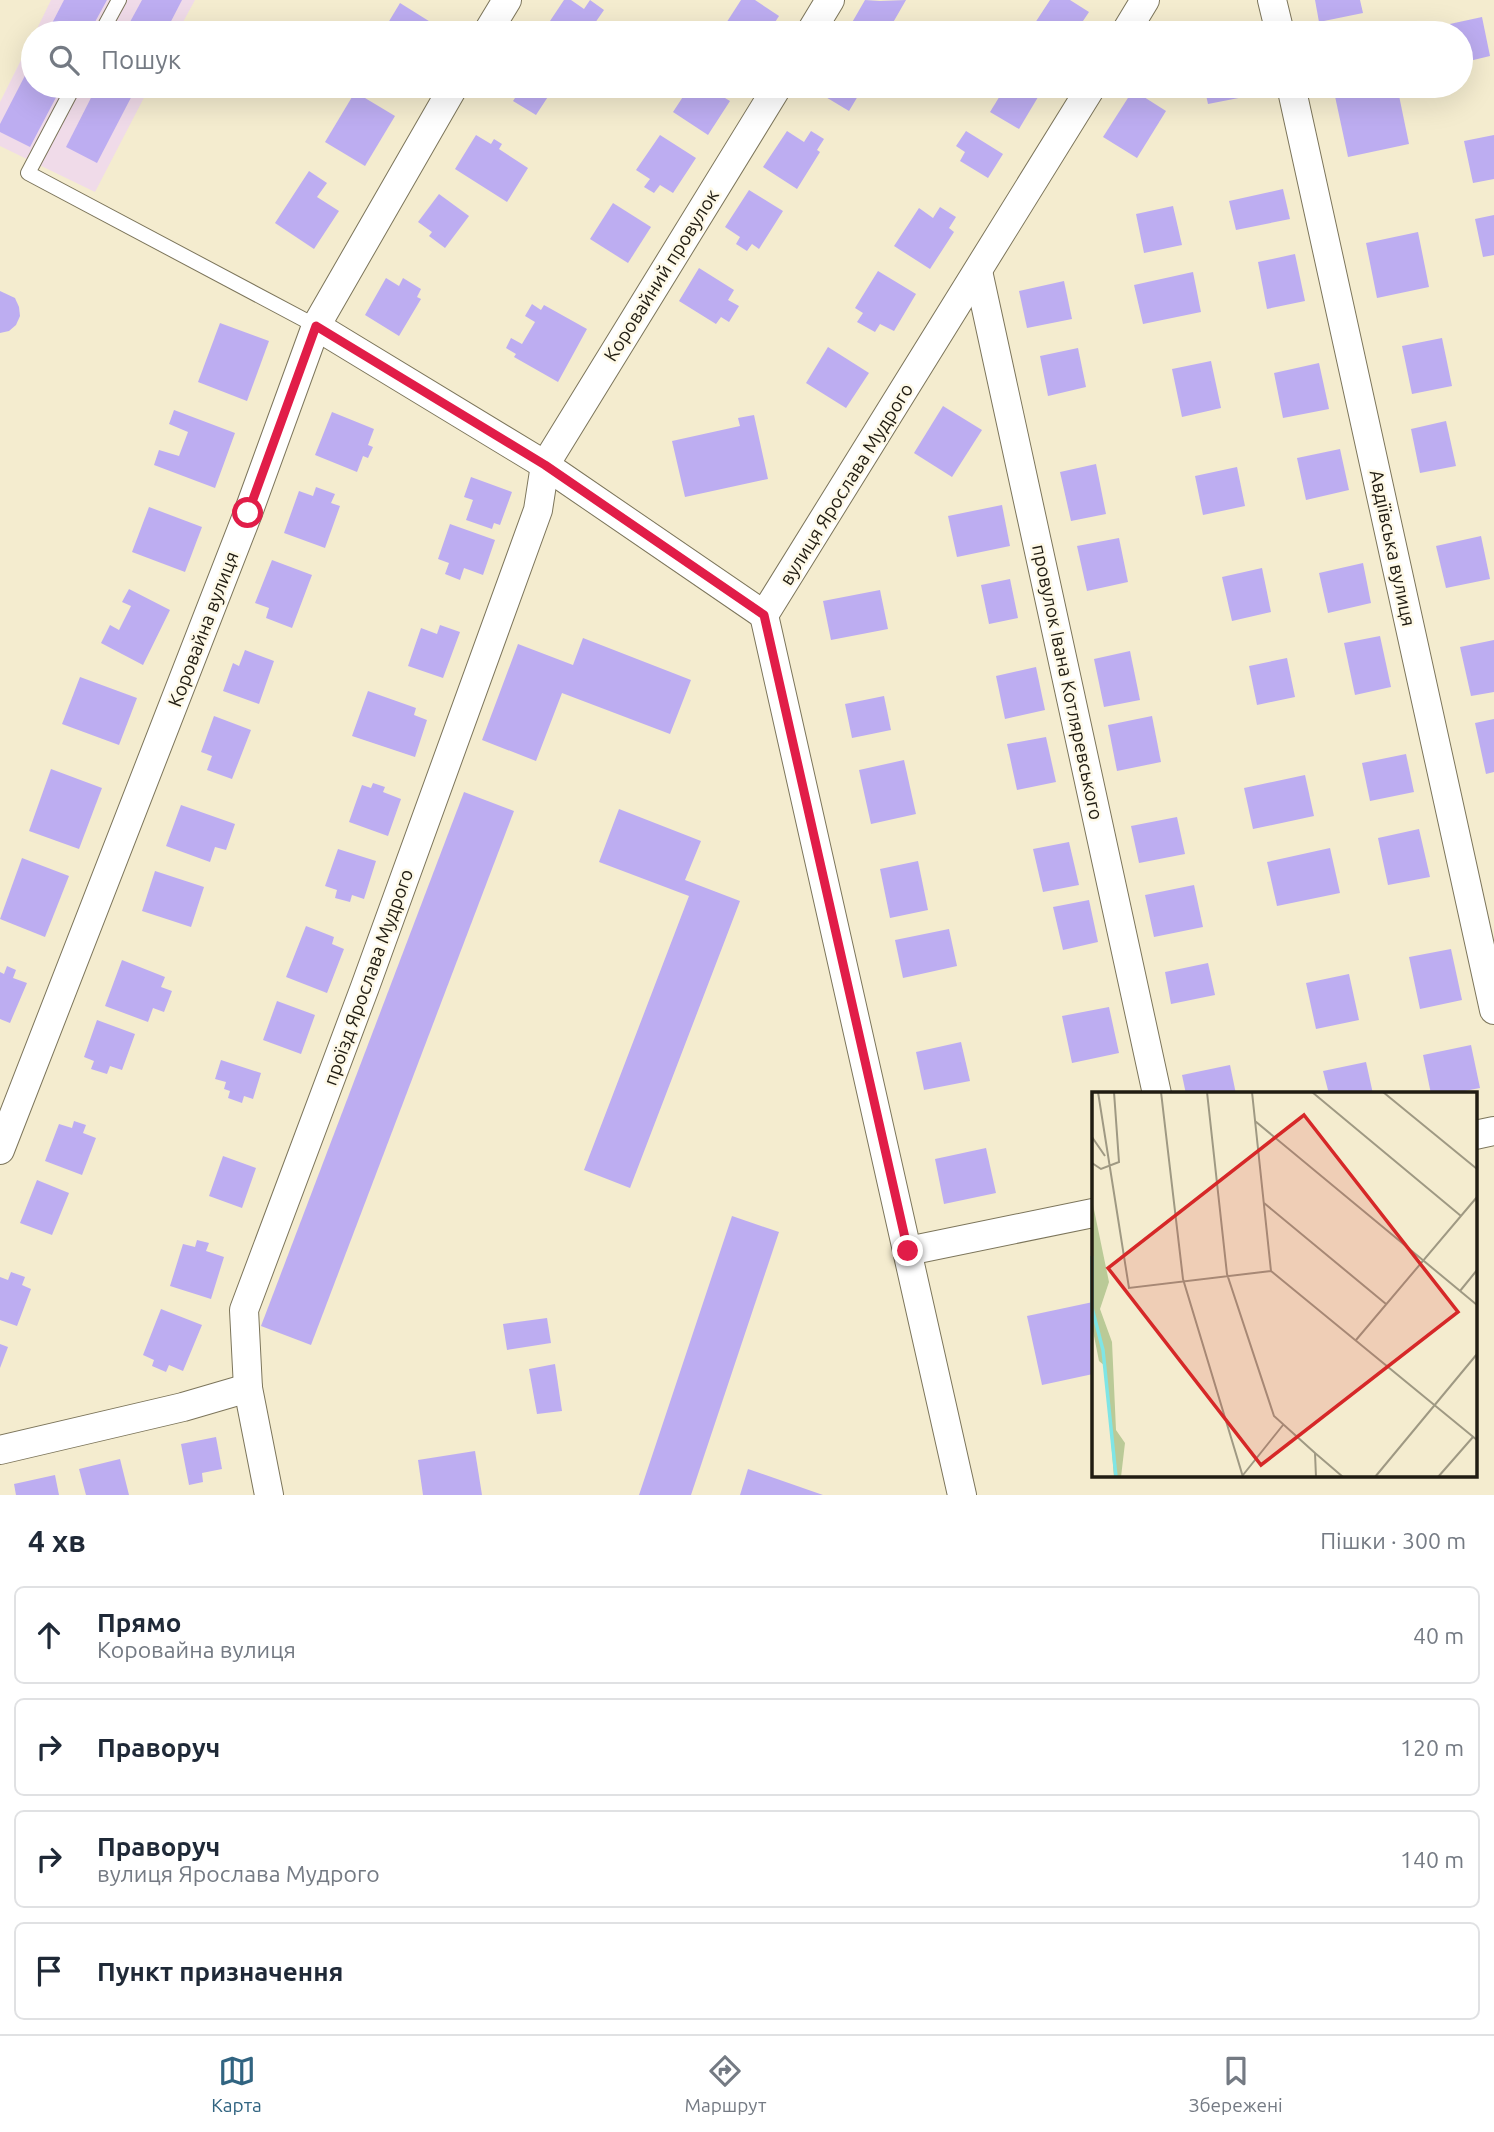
<!DOCTYPE html>
<html lang="uk">
<head>
<meta charset="utf-8">
<style>
  body { margin:0; font-family:Ubuntu,sans-serif; background:#f6f6f7; color:#1f2937 }
  .stop { position:absolute; width:21px; height:21px; margin:-16px; border:5px solid #e11d48; border-radius:50%; background:#fff }
  .stop.end { background:#e11d48; border-color:#fff; box-shadow:0 2px 7px #0008 }
  .list { margin:0; padding:0; list-style:none }
  h2 { display:flex; justify-content:space-between; align-items:center; height:91px; margin:0; padding:0 28px; font-size:30px }
  h2 small { font-size:23px; font-weight:400; color:#747a83 }
  .list li { display:grid; grid-template-columns:46px 1fr auto; gap:21px; align-items:center; box-sizing:border-box; height:98px; margin:0 14px 14px; padding:0 14px; border:2px solid #e0e1e3; border-radius:10px }
  .list b { display:block; font-size:26px; white-space:nowrap }
  .list p { margin:0; font-size:23px; white-space:nowrap; color:#747a83 }
  .list em { font-size:23px; font-style:normal; color:#747a83 }
  .icon { flex:none; width:38px; height:38px; fill:none; stroke:currentColor; stroke-width:2; stroke-linecap:round; stroke-linejoin:round }
  .map { position:relative; flex:none; width:1494px; height:1495px; overflow:hidden }
  .search { position:absolute; background:#fff; box-shadow:0 7px 28px #0002; left:21px; right:21px; top:21px; height:77px; display:flex; align-items:center; gap:18px; box-sizing:border-box; padding:0 24px; border-radius:38px; color:#747a83; font-size:26px }
  .sheet { height:539px; background:#fff }
  nav { display:flex; justify-content:space-around; align-items:center; box-sizing:border-box; height:98px; border-top:2px solid #e0e1e3; background:#fff; font-size:19px; color:#747a83 }
  nav a { display:grid; justify-items:center; gap:4px }
  nav .on { color:#316481 }
  .map>svg:first-child { display:block }
</style>
</head>
<body>
<div class="map">
<svg width="1494" height="1495" viewBox="0 0 1494 1495">
  <rect width="100%" height="100%" fill="#f4eccf"/>
  <g fill="#f0dbe9">
    <path d="M51,0h144l-18,33h-142z"/>
    <path d="M33,36v50h117l-55,106 -95,-46v-44z"/>
  </g>
  <g fill="#bdadf1">
    <path d="M64,0h43l-18,33h-42z"/>
    <path d="M142,0h40l-17,33h-41z"/>
    <path d="M564,0h7l13,9 6,-9 14,10 -16,23h-40l-4,-3z"/>
    <path d="M741,0h14l24,16 -11,17h-44l-3,-2z"/>
    <path d="M865,0l15,1 26,-1 -19,33h-23l-14,-7z"/>
    <path d="M1050,0h20l19,12 -14,21h-38l2,-3 -6,-4z"/>
    <path d="M1315,0h45l3,13 -44,9z"/>
    <path d="M400,3l48,30h-66z"/>
    <path d="M1482,17l8,39 -29,7v-30h-24l-1,-6z"/>
    <path d="M33,60v26h29l-32,61 -30,-15v-8z"/>
    <path d="M97,86h40l-40,77 -31,-16z"/>
    <path d="M509,86h46l-19,29 -23,-14 6,-9z"/>
    <path d="M690,86h29l-4,6 15,9 -22,34 -35,-23z"/>
    <path d="M819,86h45l-15,25 -25,-15 3,-6z"/>
    <path d="M1006,86l38,1 -25,42 -29,-17z"/>
    <path d="M1204,86h53l2,8 -51,10z"/>
    <path d="M1338,86h59l12,58 -61,13 -15,-70z"/>
    <path d="M1133,90l33,21 -29,47 -34,-21z"/>
    <path d="M355,92l40,24 -30,50 -40,-24z"/>
    <path d="M787,131l17,11 7,-11 13,8 -7,11 3,2 -23,37 -34,-22z"/>
    <path d="M966,131l37,23 -15,24 -28,-17 5,-9 -9,-6z"/>
    <path d="M476,135l15,9 3,-5 8,5 -3,5 29,19 -21,34 -52,-33z"/>
    <path d="M660,135l36,23 -23,35 -13,-8 -6,8 -10,-6 6,-8 -14,-9z"/>
    <path d="M1494,135v44l-21,4 -9,-42z"/>
    <path d="M309,171l18,12 -10,14 22,14 -25,38 -39,-26z"/>
    <path d="M1283,189l7,30 -54,11 -7,-29z"/>
    <path d="M749,190l34,21 -24,38 -7,-5 -5,7 -11,-7 4,-7 -15,-10z"/>
    <path d="M439,194l30,22 -24,32 -16,-12 3,-4 -14,-10z"/>
    <path d="M613,203l38,24 -23,36 -38,-24z"/>
    <path d="M1173,206l9,39 -38,8 -8,-39z"/>
    <path d="M940,207l16,10 -7,11 5,4 -24,37 -36,-23 25,-38 14,10z"/>
    <path d="M1494,215v40l-11,2 -8,-38z"/>
    <path d="M1418,232l11,55 -52,11 -11,-55z"/>
    <path d="M1295,254l10,47 -38,8 -9,-47z"/>
    <path d="M699,268l35,22 -6,10 11,6 -10,16 -8,-5 -5,7 -37,-23z"/>
    <path d="M878,271l38,23 -22,37 -14,-7 -5,8 -18,-10 6,-9 -8,-5z"/>
    <path d="M1193,272l8,40 -58,12 -9,-39z"/>
    <path d="M386,278l13,8 4,-8 18,11 -4,8 4,2 -22,37 -34,-21z"/>
    <path d="M1064,281l8,38 -45,9 -8,-37z"/>
    <path d="M0,291l15,7 4,9 1,9 -4,9 -7,6 -9,2z"/>
    <path d="M532,304l9,6 3,-5 43,24 -29,53 -44,-25 2,-3 -10,-6 5,-10 11,6 13,-22 -10,-6z"/>
    <path d="M220,323l49,18 -22,60 -49,-19z"/>
    <path d="M1442,338l10,48 -40,8 -10,-48z"/>
    <path d="M828,347l41,26 -23,35 -40,-25z"/>
    <path d="M1078,348l8,39 -38,9 -8,-40z"/>
    <path d="M1211,361l10,47 -39,9 -10,-48z"/>
    <path d="M1319,363l10,46 -46,9 -9,-45z"/>
    <path d="M943,406l39,24 -30,47 -38,-24z"/>
    <path d="M174,410l61,23 -20,55 -61,-23 5,-15 20,6 9,-24 -19,-8z"/>
    <path d="M332,412l42,17 -6,16 5,2 -5,11 -5,-2 -6,16 -42,-17z"/>
    <path d="M754,415l14,64 -83,18 -13,-56 68,-15 -2,-8z"/>
    <path d="M1446,421l10,45 -36,7 -9,-44z"/>
    <path d="M1340,449l9,41 -43,10 -9,-42z"/>
    <path d="M1096,464l10,50 -35,7 -11,-49z"/>
    <path d="M1237,467l8,39 -42,9 -8,-39z"/>
    <path d="M471,477l41,15 -12,33 -6,-2 -2,6 -26,-9 7,-20 -9,-3z"/>
    <path d="M316,487l19,7 -4,9 9,3 -15,42 -41,-15 15,-42 14,5z"/>
    <path d="M1002,505l8,41 -53,11 -9,-41z"/>
    <path d="M149,507l53,20 -17,45 -53,-20z"/>
    <path d="M450,524l45,16 -12,35 -19,-7 -4,12 -15,-6 4,-11 -11,-4z"/>
    <path d="M1481,536l9,43 -44,9 -10,-42z"/>
    <path d="M1119,538l9,44 -41,9 -10,-45z"/>
    <path d="M272,560l40,15 -20,53 -26,-10 3,-10 -14,-5z"/>
    <path d="M1363,563l8,40 -43,10 -9,-40z"/>
    <path d="M1262,568l9,44 -39,9 -10,-44z"/>
    <path d="M1010,579l8,39 -29,6 -8,-39z"/>
    <path d="M129,589l41,21 -27,55 -42,-22 9,-18 9,5 12,-24 -9,-4z"/>
    <path d="M880,590l8,39 -57,11 -8,-39z"/>
    <path d="M440,625l20,7 -17,46 -35,-12 13,-38 16,6z"/>
    <path d="M1380,636l11,51 -36,8 -11,-52z"/>
    <path d="M583,638l108,42 -21,54 -108,-41 -26,68 -54,-21 36,-96 55,21z"/>
    <path d="M1494,640v52l-23,4 -11,-49z"/>
    <path d="M245,650l29,11 -15,43 -36,-13 10,-28 6,3z"/>
    <path d="M1130,651l10,49 -36,7 -10,-48z"/>
    <path d="M1287,658l8,39 -38,8 -8,-39z"/>
    <path d="M1036,667l9,43 -40,9 -9,-43z"/>
    <path d="M80,677l57,21 -18,47 -57,-21z"/>
    <path d="M368,691l48,17 -2,7 13,5 -12,37 -63,-21z"/>
    <path d="M884,696l7,34 -39,8 -7,-34z"/>
    <path d="M214,716l37,14 -19,49 -25,-9 5,-14 -11,-4z"/>
    <path d="M1152,716l9,46 -44,9 -9,-46z"/>
    <path d="M1494,719v53l-8,2 -11,-51z"/>
    <path d="M1046,737l10,45 -39,8 -10,-46z"/>
    <path d="M1406,754l8,38 -44,9 -8,-38z"/>
    <path d="M904,760l12,54 -45,10 -12,-54z"/>
    <path d="M51,769l51,19 -23,61 -50,-18z"/>
    <path d="M1305,775l9,41 -61,13 -9,-41z"/>
    <path d="M373,783l12,4 -2,5 18,7 -13,37 -39,-14 13,-37 9,3z"/>
    <path d="M464,792l50,19 -203,534 -50,-19z"/>
    <path d="M181,805l54,19 -9,26 -11,-3 -5,15 -44,-16z"/>
    <path d="M619,809l82,32 -16,39 55,21 -110,287 -46,-18 105,-274 -90,-34z"/>
    <path d="M1177,817l8,37 -46,9 -8,-37z"/>
    <path d="M1419,829l11,48 -42,8 -10,-47z"/>
    <path d="M1069,842l10,43 -36,7 -10,-43z"/>
    <path d="M1330,848l10,45 -63,13 -10,-44z"/>
    <path d="M338,849l38,12 -12,38 -12,-4 -2,7 -15,-4 2,-8 -12,-4z"/>
    <path d="M22,858l47,18 -24,61 -45,-18z"/>
    <path d="M918,861l10,49 -38,8 -10,-49z"/>
    <path d="M155,871l49,16 -13,40 -49,-16z"/>
    <path d="M1194,885l9,42 -49,10 -9,-42z"/>
    <path d="M1089,900l9,42 -35,8 -10,-43z"/>
    <path d="M306,926l28,11 -2,7 12,5 -17,44 -41,-16z"/>
    <path d="M949,929l8,37 -54,12 -8,-38z"/>
    <path d="M1451,949l11,51 -42,9 -11,-52z"/>
    <path d="M122,960l43,17 -4,10 11,4 -8,21 -11,-4 -5,14 -43,-16z"/>
    <path d="M1208,963l7,32 -44,9 -6,-32z"/>
    <path d="M7,966l9,4 -3,8 14,5 -17,40 -10,-4v-47l4,2z"/>
    <path d="M1349,974l10,46 -43,9 -10,-46z"/>
    <path d="M277,1001l38,14 -14,39 -38,-14z"/>
    <path d="M1109,1007l10,46 -47,10 -10,-47z"/>
    <path d="M97,1020l38,14 -13,36 -12,-4 -3,8 -16,-5 3,-8 -10,-4z"/>
    <path d="M961,1042l9,39 -46,9 -8,-38z"/>
    <path d="M1471,1045l9,43 -31,6h-18l-8,-39z"/>
    <path d="M221,1060l40,13 -8,26 -9,-3 -2,7 -14,-5 2,-7 -6,-2 2,-7 -11,-3z"/>
    <path d="M1366,1062l7,32h-44l-6,-23z"/>
    <path d="M1230,1065l6,29h-50l-4,-19z"/>
    <path d="M74,1121l12,4 -3,8 13,5 -14,37 -37,-14 14,-37 13,4z"/>
    <path d="M986,1148l10,45 -52,11 -9,-45z"/>
    <path d="M223,1156l33,12 -14,40 -33,-12z"/>
    <path d="M37,1180l32,13 -17,42 -32,-12z"/>
    <path d="M732,1216l47,16 -88,263h-52z"/>
    <path d="M197,1240l12,3 -3,8 18,6 -13,42 -41,-13 13,-42 12,3z"/>
    <path d="M11,1272l14,5 -3,8 9,4 -14,37 -17,-6v-43l8,3z"/>
    <path d="M1093,1302v72l-51,11 -15,-69z"/>
    <path d="M161,1309l41,16 -19,46 -14,-6 -3,7 -14,-6 2,-6 -11,-5z"/>
    <path d="M547,1318l4,25 -44,7 -4,-26z"/>
    <path d="M0,1344l8,3 -8,21z"/>
    <path d="M555,1364l7,47 -25,3 -8,-45z"/>
    <path d="M216,1437l6,32 -20,4 1,9 -14,3 -8,-41z"/>
    <path d="M475,1451l7,44h-59l-5,-35z"/>
    <path d="M120,1459l9,36h-43l-7,-26z"/>
    <path d="M748,1469l75,26h-83z"/>
    <path d="M55,1475l4,20h-43l-2,-11z"/>
  </g>
  <g fill="none" stroke-linecap="round" stroke-linejoin="round">
    <defs>
      <g id="lane">
        <path d="M101,33l18,-33"/>
        <path d="M74,86l-46,87 288,153"/>
      </g>
      <g id="street">
        <path d="M1272,0l8,33"/>
        <path d="M487,33l20,-33"/>
        <path d="M810,33l20,-33"/>
        <path d="M1125,33l20,-33"/>
        <path d="M1291,86l203,924"/>
        <path d="M978,271l179,823"/>
        <path d="M316,326l229,139 219,150"/>
        <path d="M1475,1135l19,-4"/>
        <path d="M0,1150l248,-637 68,-187 138,-240"/>
        <path d="M908,1251l185,-38"/>
        <path d="M0,1450l183,-43 65,-19"/>
        <path d="M269,1495l-21,-107 -4,-78 121,-323 173,-477 7,-45 233,-379"/>
        <path d="M962,1495l-198,-880 328,-529"/>
      </g>
    </defs>
    <use href="#lane" stroke="#7c755b" stroke-width="16"/>
    <use href="#street" stroke="#7c755b" stroke-width="30"/>
    <use href="#lane" stroke="#fff" stroke-width="14"/>
    <use href="#street" stroke="#fff" stroke-width="28"/>
  </g>
  <g fill="none" stroke-linecap="round" stroke-linejoin="round">
    <path stroke="#e11d48" stroke-width="9" d="M248,513l68,-187 229,139 219,150 144,636"/>
  </g>
  <g text-anchor="middle" stroke-width="5" stroke-linejoin="round" paint-order="stroke">
    <g font-size="19" fill="#201c12" stroke="#fef9e7">
      <text transform="translate(661 275) rotate(-58)" y="7">Коровайний провулок</text>
      <text transform="translate(846 484) rotate(-58)" y="7">вулиця Ярослава Мудрого</text>
      <text transform="translate(1393 548) rotate(78)" y="7">Авдіївська вулиця</text>
      <text transform="translate(203 629) rotate(-69)" y="7">Коровайна вулиця</text>
      <text transform="translate(1068 682) rotate(78)" y="7">провулок Івана Котляревського</text>
      <text transform="translate(368 977) rotate(-70)" y="7">проїзд Ярослава Мудрого</text>
    </g>
  </g>
  <g transform="translate(1092 1092)">
    <rect width="385" height="385" fill="#f4eccf"/>
    <path d="M0,108l17,82 -9,27 12,33 4,88 9,13 -4,34h-7l-9,-111 -6,-5 -7,-35z" fill="#baca97"/>
    <path fill="none" stroke="#7fe5e5" stroke-width="3.5" d="M0,164v52l11,42 13,127"/>
    <path fill="none" stroke="#9f9983" stroke-width="2" d="M6,0l31,196 142,-17M69,0l22,187 60,198M115,0l20,182 47,142 41,37 1,24M160,0l19,179 206,169M220,0l149,124M291,0l94,77M163,29l222,184M0,45l13,19M0,71l9,6 18,-7 -5,-70M172,111l122,101M368,199l17,-21M264,248l121,-143M223,361l28,24M151,383l40,-50M283,385l102,-123M346,385l35,-40"/>
    <path fill="#d62828" fill-opacity="0.15" stroke="#d62828" stroke-width="3.5" d="M212,23l154,197 -197,153 -153,-197z"/>
    <rect width="385" height="385" fill="none" stroke="#201c12" stroke-width="3.5"/>
  </g>
</svg>
<div class="stop" style="left:248px;top:513px"></div>
<div class="stop end" style="left:908px;top:1251px"></div>
<div class="search"><svg class="icon" aria-label="search" viewBox="0 0 24 24"><circle cx="10" cy="10" r="6"/><path d="M15 15l6 6"/></svg>Пошук</div>
</div>
<section class="sheet">
<h2>4 хв<small>Пішки · 300 m</small></h2>
<ul class="list">
<li><svg class="icon" aria-label="ahead" viewBox="0 0 24 24"><path d="M12 20V5M6 11l6-6 6 6"/></svg><div><b>Прямо</b><p>Коровайна вулиця</p></div><em>40 m</em></li>
<li><svg class="icon" aria-label="right" viewBox="0 0 24 24"><path d="M7 20v-9h11M14 6l5 5-5 5"/></svg><div><b>Праворуч</b></div><em>120 m</em></li>
<li><svg class="icon" aria-label="right" viewBox="0 0 24 24"><path d="M7 20v-9h11M14 6l5 5-5 5"/></svg><div><b>Праворуч</b><p>вулиця Ярослава Мудрого</p></div><em>140 m</em></li>
<li><svg class="icon" aria-label="arrive" viewBox="0 0 24 24"><path d="M6 21V4h12l-3 4 3 4H6"/></svg><div><b>Пункт призначення</b></div></li>
</ul>
</section>
<nav>
<a class="on"><svg class="icon" aria-label="map" viewBox="0 0 24 24"><path d="M3 6l6-2 6 2 6-2v14l-6 2-6-2-6 2zM9 4v14M15 6v14"/></svg>Карта</a>
<a><svg class="icon" aria-label="directions" viewBox="0 0 24 24"><path d="M12 3l9 9-9 9-9-9zM9 14v-3h6M13 9l2 2-2 2"/></svg>Маршрут</a>
<a><svg class="icon" aria-label="saved" viewBox="0 0 24 24"><path d="M7 4h10v16l-5-4-5 4z"/></svg>Збережені</a>
</nav>
</body>
</html>
